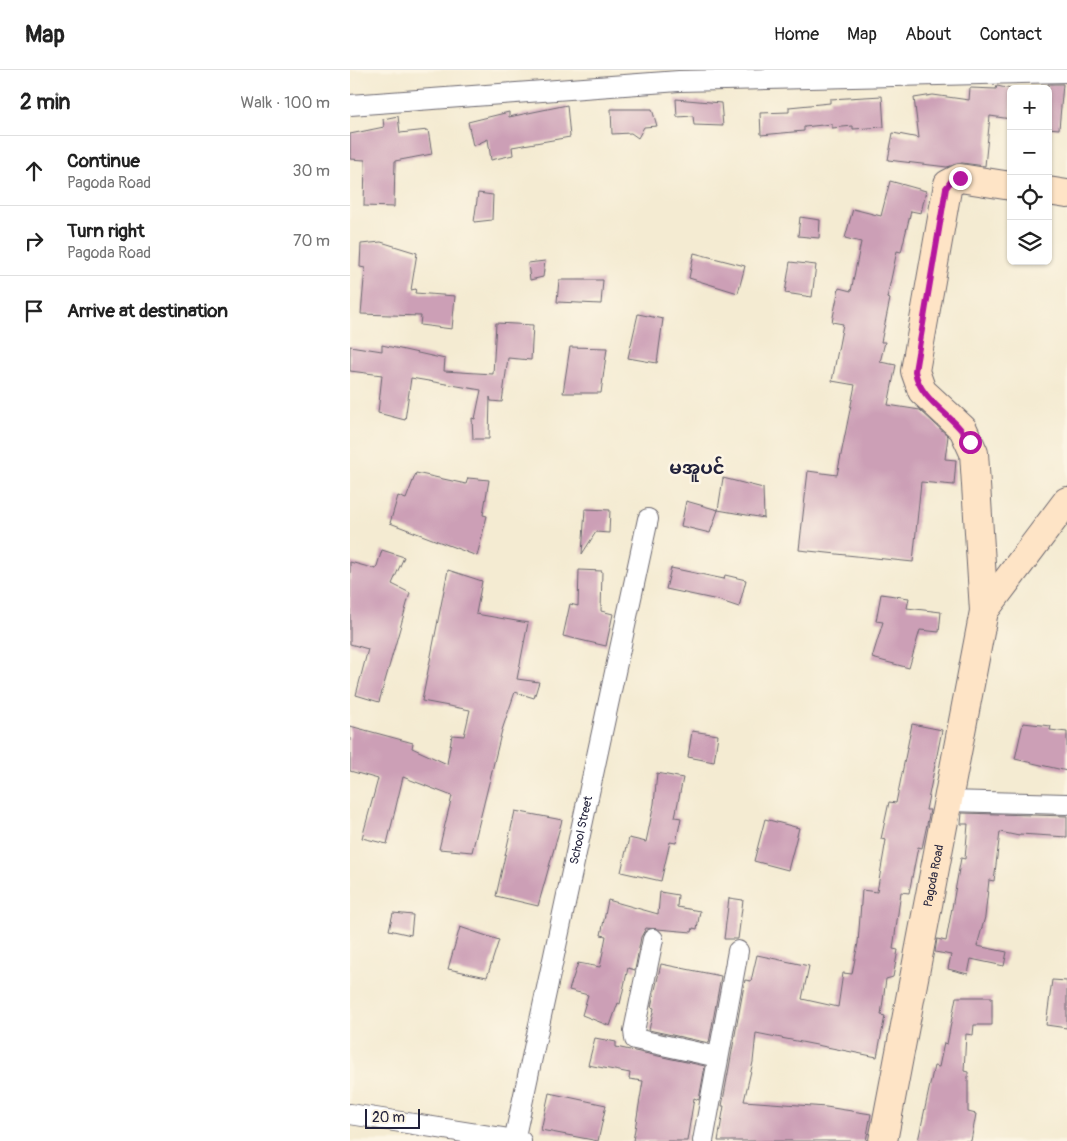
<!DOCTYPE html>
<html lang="en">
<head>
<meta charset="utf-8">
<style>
  body { margin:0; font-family:Pangolin,"Noto Sans Myanmar",sans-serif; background:#f2f2f2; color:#222 }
  .controls { position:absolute; right:15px; top:15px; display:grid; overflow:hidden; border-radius:8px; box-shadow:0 1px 4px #0004 }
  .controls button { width:45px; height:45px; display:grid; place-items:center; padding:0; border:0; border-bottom:1px solid #e0e0e0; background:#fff; color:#222; font:25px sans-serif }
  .scale { position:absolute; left:15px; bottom:12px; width:55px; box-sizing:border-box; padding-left:5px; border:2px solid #22223b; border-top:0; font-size:14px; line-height:18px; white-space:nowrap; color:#22223b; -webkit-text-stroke:4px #fcf5e5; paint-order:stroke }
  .stop { position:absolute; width:15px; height:15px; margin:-11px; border:4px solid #b5179e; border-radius:50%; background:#fff }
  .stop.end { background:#b5179e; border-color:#fff; box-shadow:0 1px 5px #0008 }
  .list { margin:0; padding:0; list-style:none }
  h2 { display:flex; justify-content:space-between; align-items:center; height:65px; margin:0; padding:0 20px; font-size:21px }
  h2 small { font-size:16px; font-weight:400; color:#767676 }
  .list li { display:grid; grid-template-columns:32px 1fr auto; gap:15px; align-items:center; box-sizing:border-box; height:70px; padding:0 20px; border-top:1px solid #e0e0e0 }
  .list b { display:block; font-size:19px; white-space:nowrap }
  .list p { margin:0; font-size:16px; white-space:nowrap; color:#767676 }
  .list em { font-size:16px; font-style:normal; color:#767676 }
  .icon { flex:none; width:28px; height:28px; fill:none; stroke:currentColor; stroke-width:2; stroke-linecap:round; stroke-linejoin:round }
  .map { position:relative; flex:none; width:717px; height:1071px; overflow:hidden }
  header { display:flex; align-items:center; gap:30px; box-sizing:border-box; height:70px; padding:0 25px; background:#fff; border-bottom:1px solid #e0e0e0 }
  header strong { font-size:24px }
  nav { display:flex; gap:28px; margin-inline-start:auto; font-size:18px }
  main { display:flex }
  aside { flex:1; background:#fff }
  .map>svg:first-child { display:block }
</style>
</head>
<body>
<header>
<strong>Map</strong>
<nav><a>Home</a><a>Map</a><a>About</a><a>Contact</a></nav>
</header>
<main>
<aside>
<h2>2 min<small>Walk · 100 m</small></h2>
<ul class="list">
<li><svg class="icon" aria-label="ahead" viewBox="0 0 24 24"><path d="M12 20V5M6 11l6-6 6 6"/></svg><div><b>Continue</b><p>Pagoda Road</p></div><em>30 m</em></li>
<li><svg class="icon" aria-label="right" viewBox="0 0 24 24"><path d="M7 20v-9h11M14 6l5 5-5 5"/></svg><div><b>Turn right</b><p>Pagoda Road</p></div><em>70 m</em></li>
<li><svg class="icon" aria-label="arrive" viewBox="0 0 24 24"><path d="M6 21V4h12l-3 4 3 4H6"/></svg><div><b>Arrive at destination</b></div></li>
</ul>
</aside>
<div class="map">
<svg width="717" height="1071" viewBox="0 0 717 1071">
  <rect width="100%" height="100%" fill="#fcf5e5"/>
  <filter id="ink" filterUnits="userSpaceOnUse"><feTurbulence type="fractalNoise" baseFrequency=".02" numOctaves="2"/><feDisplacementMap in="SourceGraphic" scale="10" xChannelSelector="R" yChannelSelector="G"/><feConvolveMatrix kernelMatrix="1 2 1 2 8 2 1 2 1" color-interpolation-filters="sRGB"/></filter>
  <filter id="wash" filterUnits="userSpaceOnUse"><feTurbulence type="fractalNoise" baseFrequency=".0096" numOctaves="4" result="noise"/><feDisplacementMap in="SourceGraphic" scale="20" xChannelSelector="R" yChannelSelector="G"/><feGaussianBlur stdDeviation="1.12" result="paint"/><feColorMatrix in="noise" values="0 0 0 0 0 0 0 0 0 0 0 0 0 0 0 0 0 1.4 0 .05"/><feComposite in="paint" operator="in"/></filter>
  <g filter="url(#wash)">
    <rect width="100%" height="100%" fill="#f4ebd2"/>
    <g id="blocks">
      <g fill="#cc9fb6">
        <path d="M698,14h15l-4,45 -11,-1z"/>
        <path d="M647,16l14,3v30l-21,-3 -5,50 -23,-3 -15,4 -59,-7 5,-27 26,5 -5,-40 19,-3 36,5 1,-12 26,1z"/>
        <path d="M532,26l2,31 -31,2v-3l-21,2v-4l-28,3v4l-43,4 -1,-22 29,-1v-5l41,-4v-4z"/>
        <path d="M326,29l45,4 2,23 -29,-1 -1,-9 -16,1z"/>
        <path d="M217,35l3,32 -58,10 1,8 -22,5 -3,-21 -15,7 -5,-24 41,-10v5z"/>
        <path d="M261,39h41l5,17 -13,1 -6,11 -7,-5 -19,1z"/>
        <path d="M48,46l2,17 28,-3 4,24 -37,7 -1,46 -30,-1 1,-46 -15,-1v-25l34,-7 -1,-8z"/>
        <path d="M540,111l36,10 -5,22 -10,-2 -10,41 -4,-1 -10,47 3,1 -9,43h4l-5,20 16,3 -8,40 32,5 28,26 -3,23 11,1 -2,25 -33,-3 -8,80 -114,-12 9,-79 29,4 18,-90 -23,-4 11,-57 -11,-2 7,-34 12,3 10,-49 -16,-4 8,-29 28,7z"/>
        <path d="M128,123l15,2 -1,25 -18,2z"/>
        <path d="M450,147l20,3 -1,18 -21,-2z"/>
        <path d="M31,172l36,11 -6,37 5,-1 -1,4 40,3 -3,33 -32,-4 1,-9 -60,-2 4,-46 -5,-1 1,-23z"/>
        <path d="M344,183l51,13 -7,27 -49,-15z"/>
        <path d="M195,191l-2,16 -13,3 -2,-17z"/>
        <path d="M440,192l26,3 -4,32 -27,-4z"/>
        <path d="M209,210h44l-2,24 -44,-2z"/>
        <path d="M288,244l25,5 -6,44 -29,-5z"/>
        <path d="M146,253l37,2 -2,35 -23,-2 -6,44 -11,-1 -1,-4 -1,42h-16l-1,-21 3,1 6,-29 -70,-12 -6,42 -27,-7 4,-38 -32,-4v-25l32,5v-6l63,14 -1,12 49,3z"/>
        <path d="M220,277l37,1 -6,45h-38z"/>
        <path d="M66,403l50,11 2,-6 21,2 -6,35 4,1 -10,40 -87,-33 8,-27 8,3z"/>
        <path d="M373,408l40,10 1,30 -46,-8z"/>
        <path d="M336,431l32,9 -8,23 -29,-7z"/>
        <path d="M235,439l25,1 -1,23 -13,-1 -14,22z"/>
        <path d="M32,480l22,7 -12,27 18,9 -31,109 -23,-7 12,-46 -18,-5v-82l26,7z"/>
        <path d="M321,498l53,11 1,-4 21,5 -7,27 -21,-7 -52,-11z"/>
        <path d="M98,500l34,11 -6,33 52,9 -11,56 22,3 -5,16 -19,-6 -13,38 -30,122 -33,-3 13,-53 -49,-19 -16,67 -25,-6 16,-59 -28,-8v-45l63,17 -1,5 35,16 5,-29 12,1 6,-26 -48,-9z"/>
        <path d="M229,500l23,1 -1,40 12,3 -7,32 -43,-10 7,-32 8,2z"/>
        <path d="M531,524l28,4 -2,10 34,4 -2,20 -19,-2 -11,38 -37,-10 11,-36 -7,-1z"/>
        <path d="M673,653l28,3 -1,4 17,2v39l-52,-12z"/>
        <path d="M562,654l30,6 -16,80h4l-8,38 -4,-1 -9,46 -8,-1 -8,57 5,1 -5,27 -7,2 -5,36 4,1 -8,41 -121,-24 -3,29 -9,39 82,6 45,7 -5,27h-148l6,-35h-2l23,-126 6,1 6,-26 52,11 -7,33 36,8 5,-34 9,1 6,-31 4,-53 15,2 9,-52 -5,-1 8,-37 7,1z"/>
        <path d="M342,661l26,4 -4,27 -26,-5z"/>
        <path d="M307,703l26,5 -8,39 6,1 -5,25 -6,-1 -9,39 -40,-9 8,-34 17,4 8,-38z"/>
        <path d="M165,741l47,9 -24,86 -42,-10z"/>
        <path d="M612,743l105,3v21l-47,-3 -1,2 -19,-4 -6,49 -5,-1 -4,37 -8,29 30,6 -3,14 -33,-7 -3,15 -20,-5 3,-14 -16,-3 2,-13 9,2 15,-83 4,1 3,-35h-7z"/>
        <path d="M415,749l34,9 -11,42 -34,-9z"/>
        <path d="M310,822l18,3 -1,12 23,4 -3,18 -4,-1 -1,4 -46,-4 -5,9 -6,33 -7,-2 -8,36 -2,-1 -8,23 -28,-11 6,-20 -19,-5 9,-27 22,4 6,-31 -5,-1 7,-35 50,14z"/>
        <path d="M379,828l14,2 -5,39h-14z"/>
        <path d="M43,843l20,2 -2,20 -22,-5z"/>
        <path d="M110,857l39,13 -12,37 -39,-8z"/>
        <path d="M311,894l60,12 -12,67 -60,-13 5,-22 -3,-1z"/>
        <path d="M702,910l15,1v47l-21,-3z"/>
        <path d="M606,927h36v28h-18l-1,10 -7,-1 -2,37 4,1v40l8,2 -5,27h-53l16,-75 5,1 5,-24 3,1z"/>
        <path d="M245,968l21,4v5l89,19 -6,34 -5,-2 -7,43h-54l10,-60 -14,-2 1,-6 -42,-8z"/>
        <path d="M199,1023l57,12 -8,36 -57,-11z"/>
      </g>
    </g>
  </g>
  <g filter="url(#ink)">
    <use href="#blocks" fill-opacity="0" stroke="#6c6870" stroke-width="1"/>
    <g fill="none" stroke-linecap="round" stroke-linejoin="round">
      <defs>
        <g id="minor">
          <path d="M0,35l329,-24 388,-9"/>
          <path d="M598,731l119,3"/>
          <path d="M303,869l-19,92 1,8 83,18"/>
          <path d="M0,1044l171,27"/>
          <path id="s1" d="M164,1071l134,-622"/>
          <path d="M353,1071l35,-190"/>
        </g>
        <g id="secondary">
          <path d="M698,121l19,3"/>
          <path d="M634,541l83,-110"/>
          <path id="s2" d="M533,1071l101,-530 -10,-158 -11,-24 -41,-38 -7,-20 33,-187 12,-6 51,8"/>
        </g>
      </defs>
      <use href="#minor" stroke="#6c6870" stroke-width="22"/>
      <use href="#secondary" stroke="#6c6870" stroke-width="30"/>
      <use href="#minor" stroke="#fff" stroke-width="20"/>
      <use href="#secondary" stroke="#fee4c6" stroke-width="28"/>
    </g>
  </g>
  <g fill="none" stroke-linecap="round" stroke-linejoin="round" filter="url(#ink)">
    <path stroke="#b5179e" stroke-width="6" d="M610,108l-8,2 -6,8 -31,183c5,31 40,44 55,71"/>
  </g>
  <g text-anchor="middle" stroke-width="5" stroke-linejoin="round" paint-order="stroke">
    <g font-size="12" fill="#22223b" stroke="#fcf5e5">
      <text dy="4" stroke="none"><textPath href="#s1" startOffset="318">School Street</textPath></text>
      <text dy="4" stroke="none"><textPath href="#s2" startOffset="270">Pagoda Road</textPath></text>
    </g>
    <g font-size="18" font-weight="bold" fill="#22223b" stroke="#fcf5e5">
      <text x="347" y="404">မအူပင်</text>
    </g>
  </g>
</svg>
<div class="controls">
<button>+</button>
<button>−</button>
<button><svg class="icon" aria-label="locate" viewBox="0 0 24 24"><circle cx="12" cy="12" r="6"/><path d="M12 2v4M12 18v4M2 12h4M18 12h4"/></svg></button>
<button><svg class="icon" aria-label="layers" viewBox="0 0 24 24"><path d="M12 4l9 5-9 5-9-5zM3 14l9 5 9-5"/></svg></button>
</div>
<div class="scale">20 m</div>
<div class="stop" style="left:620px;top:372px"></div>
<div class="stop end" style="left:610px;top:108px"></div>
</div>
</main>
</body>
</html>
